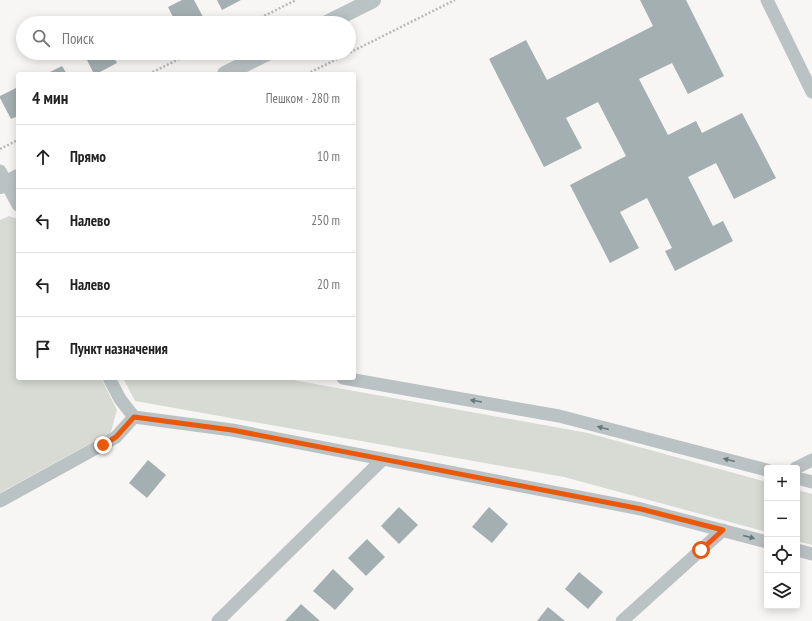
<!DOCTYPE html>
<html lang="ru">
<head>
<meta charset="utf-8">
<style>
  body { margin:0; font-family:"PT Sans Narrow",sans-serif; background:#f6f6f6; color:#222 }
  .controls { position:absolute; right:12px; bottom:12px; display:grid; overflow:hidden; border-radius:4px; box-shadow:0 2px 10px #0003 }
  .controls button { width:36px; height:36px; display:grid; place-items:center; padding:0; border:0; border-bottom:1px solid #e0e0e0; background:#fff; color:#222; font:20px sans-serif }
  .stop { position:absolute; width:12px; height:12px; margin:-9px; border:3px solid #ea580c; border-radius:50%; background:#fff }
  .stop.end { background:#ea580c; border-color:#fff; box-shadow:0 1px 4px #0008 }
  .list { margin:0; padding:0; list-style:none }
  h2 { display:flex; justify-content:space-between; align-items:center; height:52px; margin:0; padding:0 16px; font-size:17px }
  h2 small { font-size:13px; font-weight:400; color:#767676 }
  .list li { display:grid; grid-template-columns:26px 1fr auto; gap:12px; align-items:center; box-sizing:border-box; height:64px; padding:0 16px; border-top:1px solid #e0e0e0 }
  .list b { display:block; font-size:15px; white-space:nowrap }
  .list em { font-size:13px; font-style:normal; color:#767676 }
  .icon { flex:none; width:22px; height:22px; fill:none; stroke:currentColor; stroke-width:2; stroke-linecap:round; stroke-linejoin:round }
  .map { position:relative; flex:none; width:812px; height:621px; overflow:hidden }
  .search { position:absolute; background:#fff; box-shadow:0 2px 10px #0003; left:16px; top:16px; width:340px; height:44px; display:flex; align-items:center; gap:10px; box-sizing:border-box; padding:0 14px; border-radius:22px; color:#767676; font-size:15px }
  .panel { position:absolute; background:#fff; box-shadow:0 2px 10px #0003; left:16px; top:72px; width:340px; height:308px; border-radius:4px }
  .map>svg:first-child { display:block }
</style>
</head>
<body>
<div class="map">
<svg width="812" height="621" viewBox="0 0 812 621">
  <rect width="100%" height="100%" fill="#f7f6f4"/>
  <g fill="#d8dbd4">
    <path d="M9,216l9,3v159h83l16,32 -6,22 -111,61v-273z"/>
    <path d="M123,378h159l306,55 179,49v50l-203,-55 -429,-76z"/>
    <path d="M797,490l15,4v51l-15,-4z"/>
  </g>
  <g fill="#a3afb0">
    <path d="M182,0h12l9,17 -11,6h-16l-8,-16z"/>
    <path d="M217,0h24l-19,10z"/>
    <path d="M640,0h46l38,76 -36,18 -16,-31 -33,16 29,56 28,-14 6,12 40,-20 34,65 -42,21 -18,-36 -28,14 25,49 10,-5 10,20 -58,30 -10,-20 7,-3 -25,-50 -27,14 19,36 -29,15 -40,-78 56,-29 -28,-54 -32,16 16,30 -38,19 -55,-108 37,-19 21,40 106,-54z"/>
    <path d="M87,53h25l5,10 -21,11h-2l-10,-20z"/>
    <path d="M62,66l5,8h-21z"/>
    <path d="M18,87v29l-7,3 -11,-21v-2z"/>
    <path d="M148,460l18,15 -19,23 -18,-15z"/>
    <path d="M399,507l19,18 -19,19 -18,-18z"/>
    <path d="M489,507l19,17 -16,19 -20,-16z"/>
    <path d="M367,539l18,18 -19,19 -18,-18z"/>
    <path d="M333,569l21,20 -19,21 -22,-19z"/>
    <path d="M579,572l24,20 -15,17 -23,-20z"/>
    <path d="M301,604l19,17h-35z"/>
    <path d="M548,607l17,14h-28z"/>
  </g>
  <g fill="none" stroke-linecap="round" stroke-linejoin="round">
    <g stroke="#b6bbbc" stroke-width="2.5" stroke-dasharray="2 2" stroke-linecap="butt">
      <path d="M250,23l46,-23"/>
      <path d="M149,74l42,-21"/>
      <path d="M307,74l148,-74"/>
      <path d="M0,149l18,-9"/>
    </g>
    <g stroke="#bbc2c3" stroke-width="13">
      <path d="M767,0l45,92"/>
      <path d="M0,171l18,34"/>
      <path d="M109,378l11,21 14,18 98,13 409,79 126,33"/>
      <path d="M343,378l216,38 208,54"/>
      <path d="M796,468l16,-8"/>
      <path d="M797,478l15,4"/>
      <path d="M0,501l116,-64 18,-20"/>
      <path d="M797,550l15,4"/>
      <path d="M218,621l165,-162"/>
      <path d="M622,621l101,-91"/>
    </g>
    <g stroke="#bbc2c3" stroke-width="16">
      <path d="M327,23l46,-23"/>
      <path d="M225,74l42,-21"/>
      <path d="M0,186l18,-9"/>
    </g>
  </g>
  <defs><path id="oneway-solid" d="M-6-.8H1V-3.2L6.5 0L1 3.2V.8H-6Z"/></defs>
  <g fill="#64797c">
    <use href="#oneway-solid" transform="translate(476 401) rotate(-170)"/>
    <use href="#oneway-solid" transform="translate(603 428) rotate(-165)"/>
    <use href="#oneway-solid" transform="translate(729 460) rotate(-165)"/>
    <use href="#oneway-solid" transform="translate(749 537) rotate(15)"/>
  </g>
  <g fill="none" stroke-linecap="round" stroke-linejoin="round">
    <path stroke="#ea580c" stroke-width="5" d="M103,445l13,-8 18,-20 98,13 409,79 82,21 -22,20"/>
  </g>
</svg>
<div class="controls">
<button>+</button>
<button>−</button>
<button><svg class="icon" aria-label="locate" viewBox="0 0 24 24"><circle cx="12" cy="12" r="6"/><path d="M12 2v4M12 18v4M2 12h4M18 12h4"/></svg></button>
<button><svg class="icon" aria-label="layers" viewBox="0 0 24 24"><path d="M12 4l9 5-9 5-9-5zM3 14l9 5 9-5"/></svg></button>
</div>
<div class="stop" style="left:701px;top:550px"></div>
<div class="stop end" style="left:103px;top:445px"></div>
<div class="search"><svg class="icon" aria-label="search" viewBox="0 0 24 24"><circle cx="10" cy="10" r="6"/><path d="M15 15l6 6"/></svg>Поиск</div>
<section class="panel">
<h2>4 мин<small>Пешком · 280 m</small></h2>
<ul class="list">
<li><svg class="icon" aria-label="ahead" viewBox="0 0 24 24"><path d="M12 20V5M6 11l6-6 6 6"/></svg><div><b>Прямо</b></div><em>10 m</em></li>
<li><svg class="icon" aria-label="left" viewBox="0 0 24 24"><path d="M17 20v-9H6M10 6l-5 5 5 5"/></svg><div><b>Налево</b></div><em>250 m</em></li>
<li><svg class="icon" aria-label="left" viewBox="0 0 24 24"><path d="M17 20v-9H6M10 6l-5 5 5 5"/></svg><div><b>Налево</b></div><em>20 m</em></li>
<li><svg class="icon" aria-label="arrive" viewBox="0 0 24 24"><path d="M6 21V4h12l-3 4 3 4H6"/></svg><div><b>Пункт назначения</b></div></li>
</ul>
</section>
</div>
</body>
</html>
